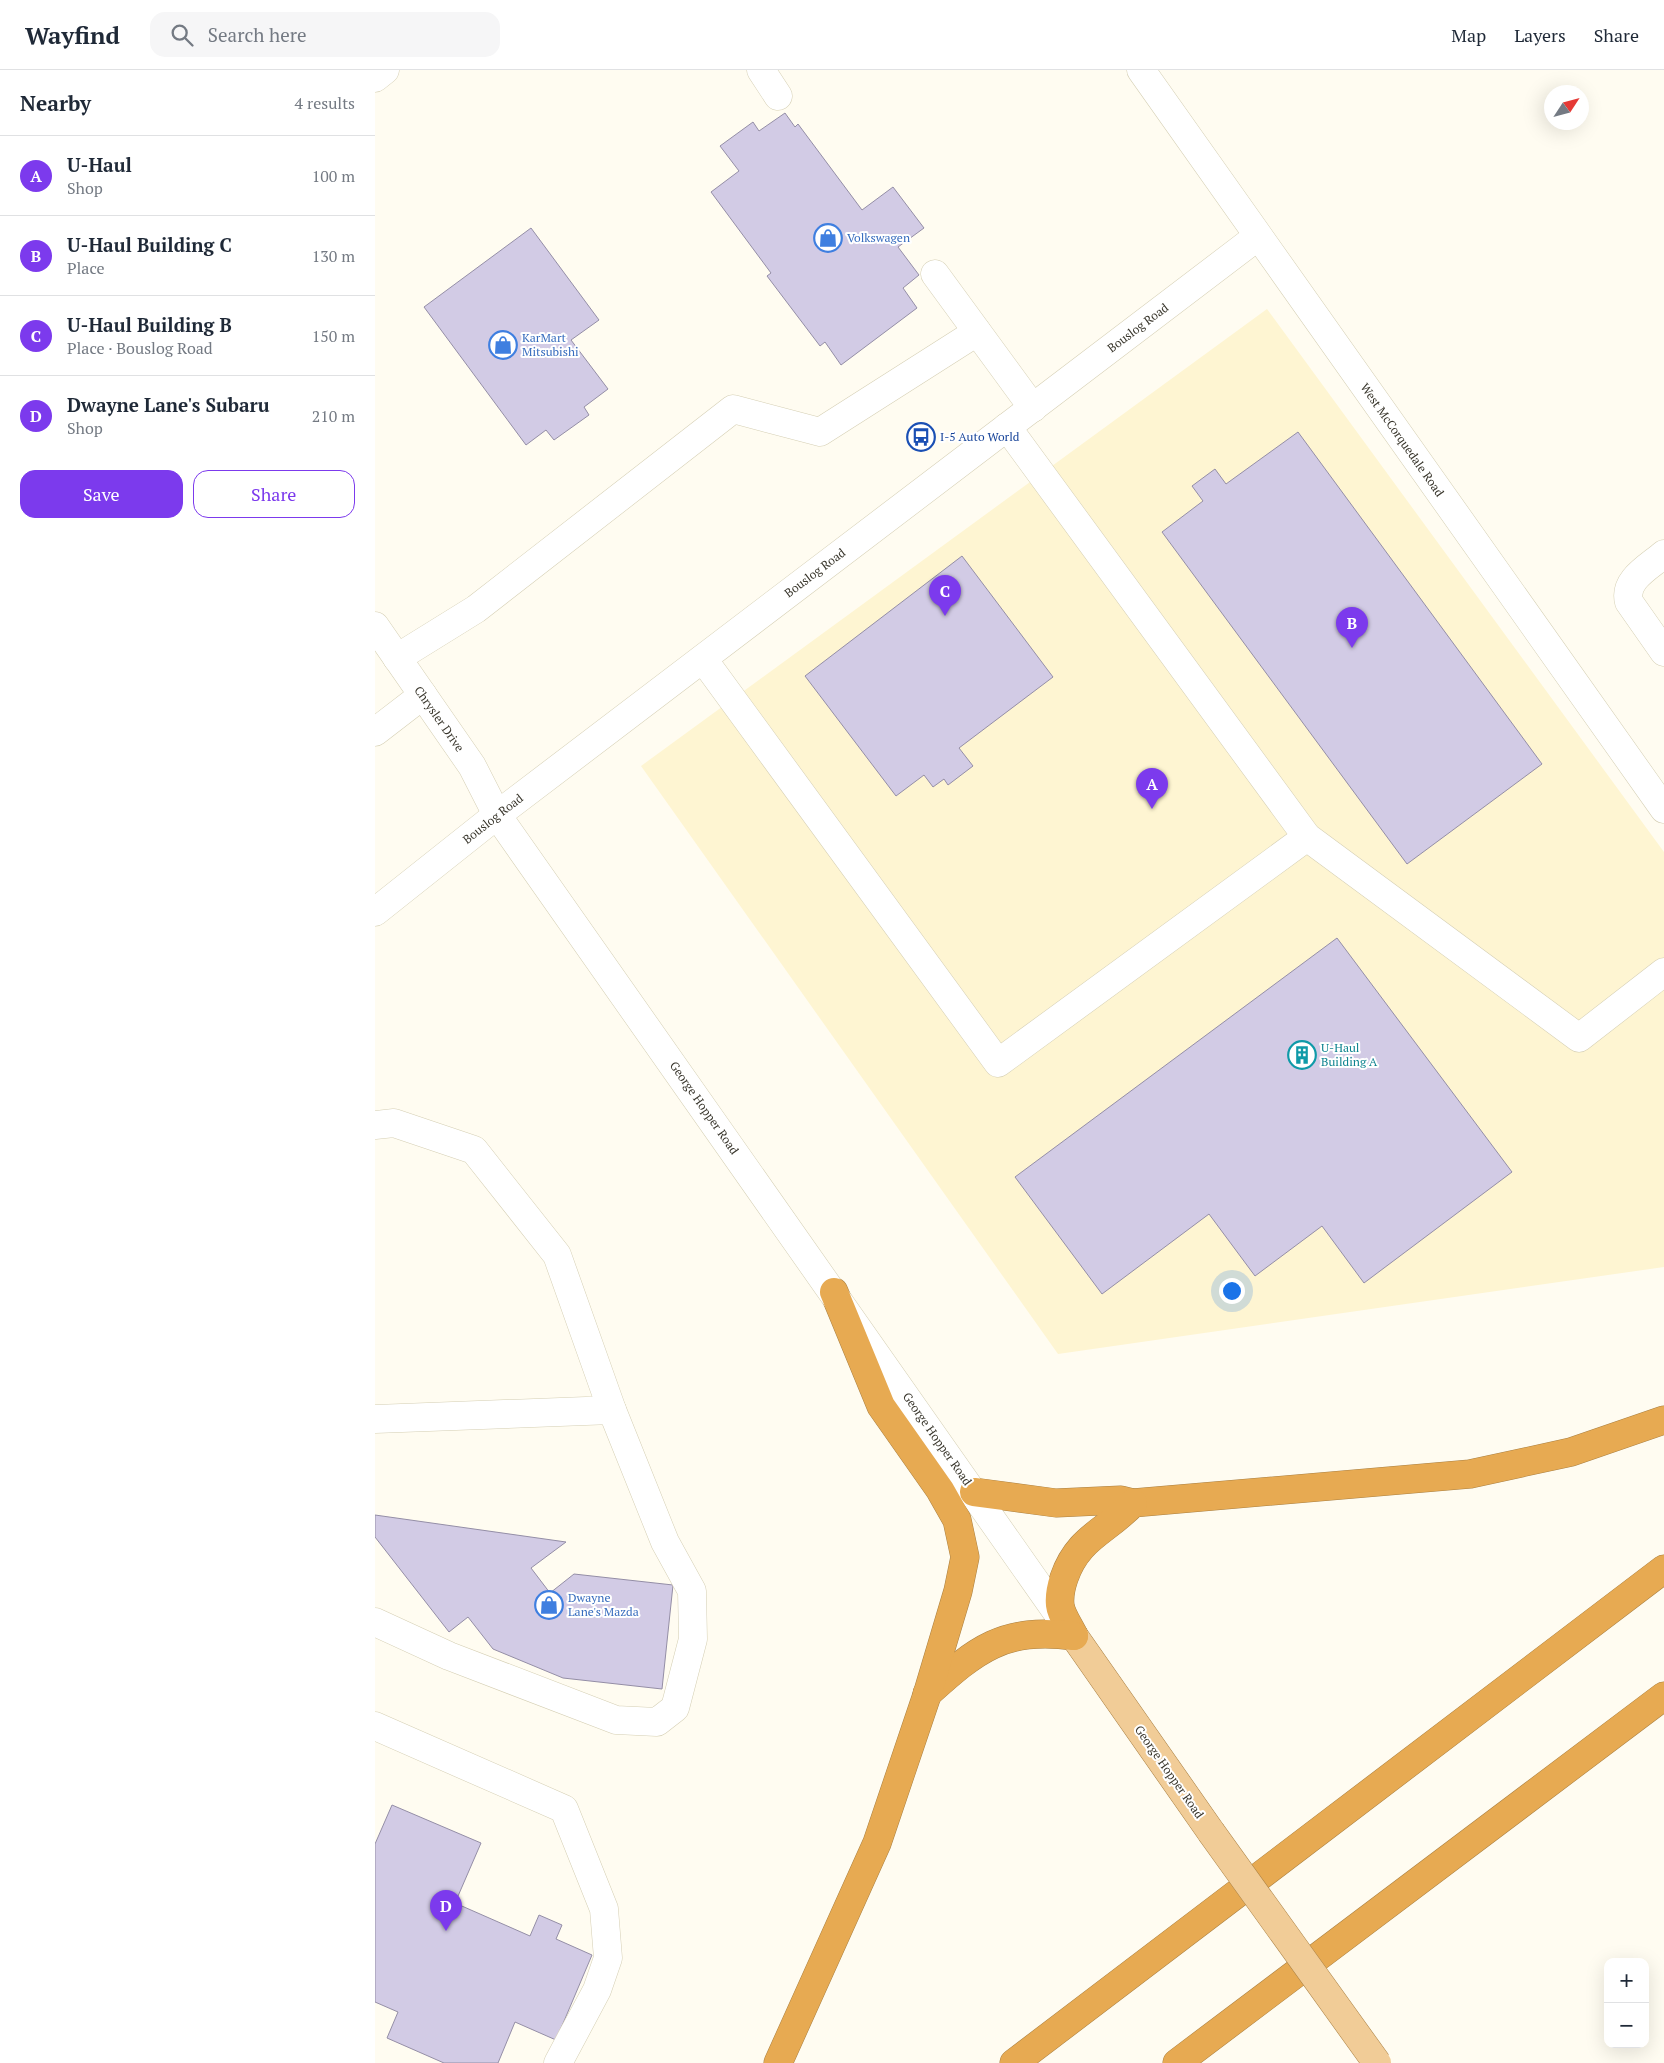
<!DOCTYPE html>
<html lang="en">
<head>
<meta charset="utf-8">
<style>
  body { margin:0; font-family:"PT Serif",serif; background:#f6f6f7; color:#1f2937 }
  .controls { position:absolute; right:15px; bottom:15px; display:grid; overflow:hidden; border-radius:10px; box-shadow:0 5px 20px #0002 }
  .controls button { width:45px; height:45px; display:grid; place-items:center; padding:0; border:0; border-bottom:1px solid #e0e1e3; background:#fff; color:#1f2937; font:25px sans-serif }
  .compass { position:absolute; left:1169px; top:15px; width:45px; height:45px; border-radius:50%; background:#fff; box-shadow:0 5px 20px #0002; rotate:54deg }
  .you { position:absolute; left:856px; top:1220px; width:18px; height:18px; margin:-12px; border:4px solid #fff; border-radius:50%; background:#1a73e8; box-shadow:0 0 0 8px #1a73e833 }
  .badge { display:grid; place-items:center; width:32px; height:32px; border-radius:50%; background:#7c3aed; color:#fff; font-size:16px; font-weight:700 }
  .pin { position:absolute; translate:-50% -41px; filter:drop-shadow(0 1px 2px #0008) }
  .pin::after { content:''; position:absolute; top:26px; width:18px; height:15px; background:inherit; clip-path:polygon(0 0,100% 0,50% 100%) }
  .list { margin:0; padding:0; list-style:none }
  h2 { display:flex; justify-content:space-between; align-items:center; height:65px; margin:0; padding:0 20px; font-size:21px }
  h2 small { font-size:16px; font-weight:400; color:#747a83 }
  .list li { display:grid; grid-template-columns:32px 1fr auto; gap:15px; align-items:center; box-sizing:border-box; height:80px; padding:0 20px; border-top:1px solid #e0e1e3 }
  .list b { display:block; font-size:19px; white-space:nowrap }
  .list p { margin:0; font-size:16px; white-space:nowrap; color:#747a83 }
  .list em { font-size:16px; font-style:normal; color:#747a83 }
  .actions { display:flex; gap:10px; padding:15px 20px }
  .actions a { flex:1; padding:11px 0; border:1px solid #7c3aed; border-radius:15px; text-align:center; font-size:18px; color:#7c3aed }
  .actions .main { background:#7c3aed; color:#fff }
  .icon { flex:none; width:28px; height:28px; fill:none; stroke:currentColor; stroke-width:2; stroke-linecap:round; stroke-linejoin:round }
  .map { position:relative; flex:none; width:1289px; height:1993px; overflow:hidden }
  header { display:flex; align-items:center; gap:30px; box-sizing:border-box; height:70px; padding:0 25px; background:#fff; border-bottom:1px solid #e0e1e3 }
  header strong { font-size:24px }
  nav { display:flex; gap:28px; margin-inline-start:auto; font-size:18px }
  .search { width:350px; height:45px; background:#f6f6f7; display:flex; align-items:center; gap:12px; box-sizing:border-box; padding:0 18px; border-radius:15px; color:#747a83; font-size:19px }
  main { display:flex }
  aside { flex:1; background:#fff }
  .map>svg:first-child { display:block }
</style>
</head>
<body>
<header>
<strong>Wayfind</strong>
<div class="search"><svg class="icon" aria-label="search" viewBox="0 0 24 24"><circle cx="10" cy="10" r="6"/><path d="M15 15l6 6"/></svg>Search here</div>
<nav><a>Map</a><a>Layers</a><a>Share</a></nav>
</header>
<main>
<aside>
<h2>Nearby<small>4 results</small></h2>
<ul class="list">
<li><span class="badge">A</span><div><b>U-Haul</b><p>Shop</p></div><em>100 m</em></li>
<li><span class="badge">B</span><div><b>U-Haul Building C</b><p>Place</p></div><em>130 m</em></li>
<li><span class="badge">C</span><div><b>U-Haul Building B</b><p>Place · Bouslog Road</p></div><em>150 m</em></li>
<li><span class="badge">D</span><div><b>Dwayne Lane's Subaru</b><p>Shop</p></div><em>210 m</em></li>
</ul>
<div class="actions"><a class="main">Save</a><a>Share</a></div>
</aside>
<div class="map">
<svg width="1289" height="1993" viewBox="0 0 1289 1993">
  <rect width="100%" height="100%" fill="#fffcf1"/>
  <path fill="#fef5d2" d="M892,239l397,543v415l-606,87 -417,-588z"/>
  <g fill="#d2cbe5" stroke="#948ea6">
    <path d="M410,43l10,14 3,-3 64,86 31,-23 31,41 -26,19 21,28 -16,13 14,20 -76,57 -16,-23 -5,4 -53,-70 4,-3 -60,-81 28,-21 -19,-25 33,-24 6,9z"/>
    <path d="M156,158l68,92 -28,20 37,49 -24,18 5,8 -35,25 -8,-10 -20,15 -102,-138z"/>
    <path d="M923,362l244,332 -135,100 -245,-332 41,-31 -11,-15 23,-17 11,15z"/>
    <path d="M587,486l91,121 -94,71 14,18 -25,19 -4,-6 -11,8 -9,-12 -28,21 -91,-120z"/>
    <path d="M962,868l175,234 -148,111 -42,-57 -67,50 -46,-62 -107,80 -87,-117z"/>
    <path d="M0,1445l191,27 -35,26 19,25 24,-19 99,11 -11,104 -99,-11 -70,-29 -25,-32 -19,15 -74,-95z"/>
    <path d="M17,1735l89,38 -26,60 75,33 9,-21 23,10 -6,14 36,16 -36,85 -41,-18 -17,41h-54l-57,-25 11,-26 -23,-10v-158z"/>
  </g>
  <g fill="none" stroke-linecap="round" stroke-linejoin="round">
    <defs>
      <g id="minor">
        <path d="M386,0l17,26"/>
        <path d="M766,0l523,739"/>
        <path d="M0,8l10,-8"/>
        <path d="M560,204l98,134"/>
        <path d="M632,357l300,410 272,201 85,-66"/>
        <path d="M1289,484c-15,13 -41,26 -35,48l35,50"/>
        <path d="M0,556l97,140 25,49 571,813"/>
        <path d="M22,588l79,-49 257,-200 87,23 157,-100"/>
        <path d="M328,589l295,404 309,-226"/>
        <path d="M0,662l48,-37"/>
        <path d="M0,842l122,-97 760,-578"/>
        <path d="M0,1055l19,-2 80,27 83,105 55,155 -237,9"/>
        <path d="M0,1552l74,34 167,64 41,2 18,-14 18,-69 -1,-48 -27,-49 -53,-132"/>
        <path d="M0,1656l189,83 40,100 4,49 -11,32 -39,73"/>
      </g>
      <path id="major" d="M699,1566l137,196"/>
      <g id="highway">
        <path d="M599,1422l82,11 65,-3 12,3 337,-29 101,-22 93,-32"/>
        <path d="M699,1566c-4,-9 -13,-21 -14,-31 -1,-9 1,-18 4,-27 14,-41 42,-46 69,-75"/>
        <path d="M552,1624c50,-45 76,-67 147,-58"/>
        <path d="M403,1993l99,-220 50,-148 31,-104 7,-34 -8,-37 -17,-30 -59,-84 -47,-114"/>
        <path d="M639,1993l650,-494"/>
        <path d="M802,1993l487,-367"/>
      </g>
    </defs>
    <use href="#minor" stroke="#d5cfb4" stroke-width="29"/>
    <use href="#major" stroke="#aa8144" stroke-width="29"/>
    <use href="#highway" stroke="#aa8144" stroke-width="29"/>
    <use href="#minor" stroke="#fff" stroke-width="28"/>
    <use href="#major" stroke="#f1cc97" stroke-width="28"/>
    <use href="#highway" stroke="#e7aa52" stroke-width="28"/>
    <defs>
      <path id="major-bridge" d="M836,1762l166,231"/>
    </defs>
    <use href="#major-bridge" stroke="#aa8144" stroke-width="29" stroke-linecap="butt"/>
    <use href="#major-bridge" stroke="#f1cc97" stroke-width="28"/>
  </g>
  <defs>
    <symbol id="shop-ring" viewBox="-11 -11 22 22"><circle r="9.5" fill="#fff" stroke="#3f7fe0" stroke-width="1.5"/><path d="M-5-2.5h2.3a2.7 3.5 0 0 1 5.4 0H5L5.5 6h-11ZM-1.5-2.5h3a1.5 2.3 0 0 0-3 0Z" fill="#3f7fe0"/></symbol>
    <symbol id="bus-ring" viewBox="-11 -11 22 22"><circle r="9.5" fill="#fff" stroke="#1a4fb4" stroke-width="1.5"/><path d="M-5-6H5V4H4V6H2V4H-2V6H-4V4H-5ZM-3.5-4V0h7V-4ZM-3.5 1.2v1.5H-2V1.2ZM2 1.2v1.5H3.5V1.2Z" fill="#1a4fb4"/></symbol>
    <symbol id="building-ring" viewBox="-11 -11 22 22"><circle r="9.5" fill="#fff" stroke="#0f9aa8" stroke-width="1.5"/><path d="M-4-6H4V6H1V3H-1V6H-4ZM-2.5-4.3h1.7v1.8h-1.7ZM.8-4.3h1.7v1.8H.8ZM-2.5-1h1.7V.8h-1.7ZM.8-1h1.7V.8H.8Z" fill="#0f9aa8"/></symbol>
  </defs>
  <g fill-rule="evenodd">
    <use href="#shop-ring" x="437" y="152" width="32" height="32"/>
    <use href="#shop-ring" x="112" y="259" width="32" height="32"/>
    <use href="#bus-ring" x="530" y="351" width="32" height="32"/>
    <use href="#building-ring" x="911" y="969" width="32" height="32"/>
    <use href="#shop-ring" x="158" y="1519" width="32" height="32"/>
  </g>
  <g text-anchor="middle" stroke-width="4" stroke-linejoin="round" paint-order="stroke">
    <g font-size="12" fill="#366cbe" stroke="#fff" text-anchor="start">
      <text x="472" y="172">Volkswagen</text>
      <text x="147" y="272">KarMart<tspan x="147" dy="14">Mitsubishi</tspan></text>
      <text x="193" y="1532">Dwayne<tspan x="193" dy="14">Lane's Mazda</tspan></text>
    </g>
    <g font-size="12" fill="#38352b" stroke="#fff">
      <text transform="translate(763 258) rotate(-37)" y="4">Bouslog Road</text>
      <text transform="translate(1027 370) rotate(55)" y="4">West McCorquedale Road</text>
      <text transform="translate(440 503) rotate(-37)" y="4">Bouslog Road</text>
      <text transform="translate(64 649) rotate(55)" y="4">Chrysler Drive</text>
      <text transform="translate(118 749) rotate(-38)" y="4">Bouslog Road</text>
      <text transform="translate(329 1038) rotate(55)" y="4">George Hopper Road</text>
      <text transform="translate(562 1369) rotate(55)" y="4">George Hopper Road</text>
      <text transform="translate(794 1702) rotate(55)" y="4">George Hopper Road</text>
    </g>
    <g font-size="12" fill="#164399" stroke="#fff" text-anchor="start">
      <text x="565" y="371">I-5 Auto World</text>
    </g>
    <g font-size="12" fill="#0d838f" stroke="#fff" text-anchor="start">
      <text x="946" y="982">U-Haul<tspan x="946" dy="14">Building A</tspan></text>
    </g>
  </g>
</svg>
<div class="controls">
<button>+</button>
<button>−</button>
</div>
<svg class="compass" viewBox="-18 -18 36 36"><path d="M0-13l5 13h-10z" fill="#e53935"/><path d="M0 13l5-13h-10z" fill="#747a83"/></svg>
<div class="you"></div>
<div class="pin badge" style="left:777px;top:739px">A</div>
<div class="pin badge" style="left:977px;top:578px">B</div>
<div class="pin badge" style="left:570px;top:546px">C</div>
<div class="pin badge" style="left:71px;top:1861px">D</div>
</div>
</main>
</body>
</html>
